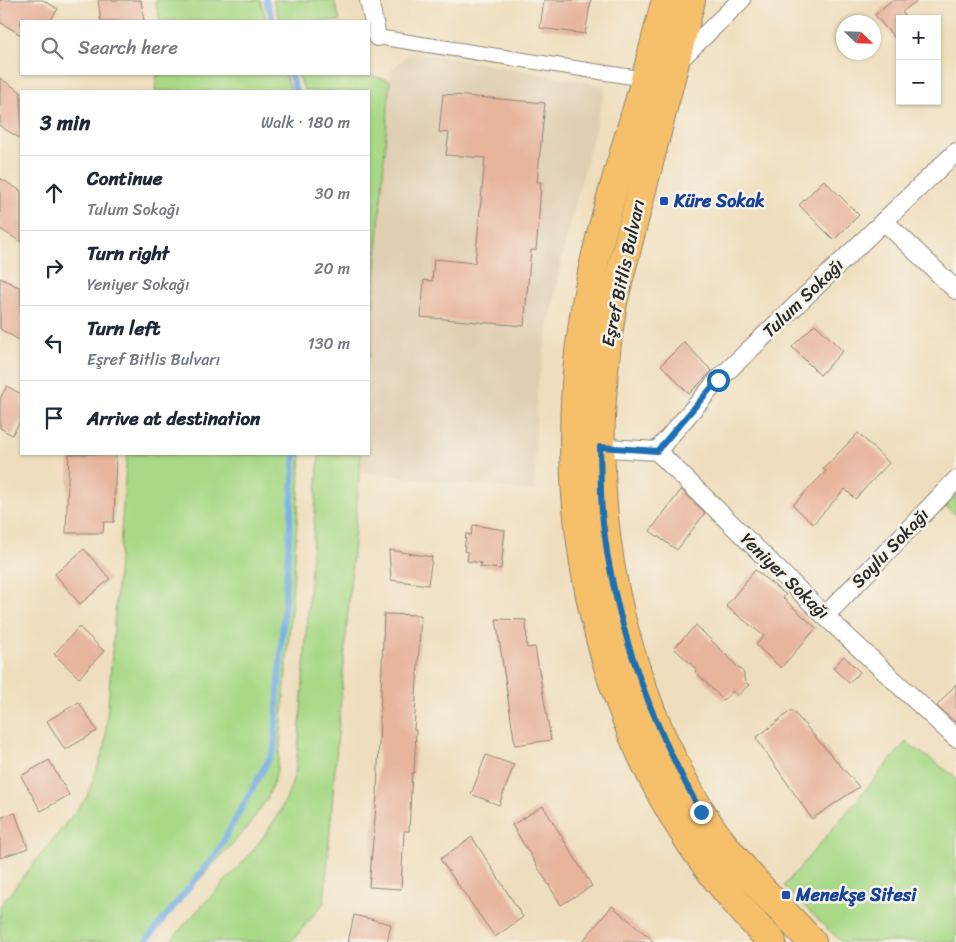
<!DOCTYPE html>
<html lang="en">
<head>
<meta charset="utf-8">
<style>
  body { margin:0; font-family:Sriracha,sans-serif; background:#f6f6f7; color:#1f2937 }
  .controls { position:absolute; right:15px; top:15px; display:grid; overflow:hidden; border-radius:0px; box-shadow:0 1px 4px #0004 }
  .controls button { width:45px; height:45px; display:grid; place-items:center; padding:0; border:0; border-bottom:1px solid #e0e1e3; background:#fff; color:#1f2937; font:25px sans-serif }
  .compass { position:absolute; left:836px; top:15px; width:45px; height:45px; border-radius:50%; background:#fff; box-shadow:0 1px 4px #0004; rotate:113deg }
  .stop { position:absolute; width:15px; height:15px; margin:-11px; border:4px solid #1f6fb2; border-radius:50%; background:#fff }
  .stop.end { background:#1f6fb2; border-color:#fff; box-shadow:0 1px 5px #0008 }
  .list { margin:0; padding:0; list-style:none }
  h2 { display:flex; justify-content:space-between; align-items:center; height:65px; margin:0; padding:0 20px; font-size:21px }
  h2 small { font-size:16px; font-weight:400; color:#747a83 }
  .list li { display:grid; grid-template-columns:32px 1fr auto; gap:15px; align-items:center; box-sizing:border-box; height:75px; padding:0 20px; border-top:1px solid #e0e1e3 }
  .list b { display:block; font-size:19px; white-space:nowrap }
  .list p { margin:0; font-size:16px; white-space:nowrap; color:#747a83 }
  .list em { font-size:16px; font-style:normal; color:#747a83 }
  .icon { flex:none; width:28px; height:28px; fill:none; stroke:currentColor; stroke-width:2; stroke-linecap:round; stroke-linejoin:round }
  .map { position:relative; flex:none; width:956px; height:942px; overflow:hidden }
  .search { position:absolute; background:#fff; box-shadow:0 1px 4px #0004; left:20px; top:20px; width:350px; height:55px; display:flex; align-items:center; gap:12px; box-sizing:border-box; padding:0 18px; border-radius:0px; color:#747a83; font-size:19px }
  .panel { position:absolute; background:#fff; box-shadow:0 1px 4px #0004; left:20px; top:90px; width:350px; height:365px; border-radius:0px }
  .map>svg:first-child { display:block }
</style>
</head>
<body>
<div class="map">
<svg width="956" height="942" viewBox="0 0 956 942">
  <rect width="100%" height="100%" fill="#f7f3e8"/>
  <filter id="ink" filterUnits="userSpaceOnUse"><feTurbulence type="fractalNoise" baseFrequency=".02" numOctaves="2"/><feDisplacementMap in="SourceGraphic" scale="10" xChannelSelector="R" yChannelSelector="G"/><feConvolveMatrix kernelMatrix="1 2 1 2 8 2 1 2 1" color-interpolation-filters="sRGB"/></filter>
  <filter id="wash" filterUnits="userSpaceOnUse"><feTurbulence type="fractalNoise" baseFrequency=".0096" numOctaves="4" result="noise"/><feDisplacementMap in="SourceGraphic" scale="20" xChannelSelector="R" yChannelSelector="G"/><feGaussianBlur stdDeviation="1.12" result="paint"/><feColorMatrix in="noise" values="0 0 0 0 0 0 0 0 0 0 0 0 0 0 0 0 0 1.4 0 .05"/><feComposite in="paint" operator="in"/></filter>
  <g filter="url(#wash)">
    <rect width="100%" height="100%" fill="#efdebd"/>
    <path fill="#dfceb1" d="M411,51l195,35 -44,170 -25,134 -2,101 -175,-19 1,-18h8v-97l22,-286z"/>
    <g fill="#a9d987" stroke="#6a8259">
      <path d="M155,0h105l7,21h-107z"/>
      <path d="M273,0h61l6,21h-60z"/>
      <path d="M157,74h128l6,17h-136z"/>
      <path d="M298,74h68l24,7 -21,276v-266h-64z"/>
      <path d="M127,454h174l-7,118 -14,175 -4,28 -9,24 -21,30 -75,81 -25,32h-146v-36l87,-109 18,-51z"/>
      <path d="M319,454h42l-37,449 -33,39h-121c41,-52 105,-98 124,-165 3,-12 3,-26 5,-38z"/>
      <path d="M956,493v22l-12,-10z"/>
      <path d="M906,742l50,35v165h-115l-57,-56z"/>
    </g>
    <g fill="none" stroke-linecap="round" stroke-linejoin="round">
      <g stroke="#75aee5" stroke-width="6">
        <path d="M266,0l7,21"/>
        <path d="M290,74l6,17"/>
        <path d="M145,942l71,-88 58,-104 21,-296"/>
      </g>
    </g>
    <g id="blocks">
      <g fill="#e7b49c">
        <path d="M0,0h43l15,9 -8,12h-29v14l-21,-13z"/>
        <path d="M98,0h43l3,21h-43z"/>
        <path d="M544,0h47l-6,34 -45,-6z"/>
        <path d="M892,0h26l-16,12 6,7h-8v25l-25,-29z"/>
        <path d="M0,78l21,14v47l-21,-13z"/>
        <path d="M443,94l102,9 -8,79h4l-3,46 -2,22h-5l-7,76 -103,-9 3,-37 8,1 2,-22 41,4 10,-105 -39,-3 3,-22 -10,-1z"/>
        <path d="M0,178l21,13v51l-21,-13z"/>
        <path d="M824,180l35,35 -25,25 -35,-35z"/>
        <path d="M0,278l21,10v53l-21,-12z"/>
        <path d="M815,324l28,27 -23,24 -28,-28z"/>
        <path d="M684,342l28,29 -23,23 -28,-29z"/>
        <path d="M7,386l14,8v26l-9,15 -12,-7v-30z"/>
        <path d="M858,433l31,30 -34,36 -10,-10 -32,35 -20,-19 33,-34 -3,-2z"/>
        <path d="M69,454h47l-2,68h-10l-1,11h-37z"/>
        <path d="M681,490l24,23 -28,37 -27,-19z"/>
        <path d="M473,525l32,5 -4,39 -21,-2 1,-4 -14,-2 1,-9 -4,-1 2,-17 5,1z"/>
        <path d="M84,549l26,30 -30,25 -25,-30z"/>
        <path d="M389,550l43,7 -4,28 -37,-5z"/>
        <path d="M755,570l31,25 -3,3 33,30 -35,40 -25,-23 8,-9 -38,-30z"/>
        <path d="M384,614l37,1 -7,115h2l-2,43h-2l-3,58h-5l-3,58 -32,-2 8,-93z"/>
        <path d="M496,619l30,1 1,28 8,-1 16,93 -36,5z"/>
        <path d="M696,625l48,48v7l5,5 -12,11 -4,-5 -10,9 -28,-29 2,-1 -23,-22z"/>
        <path d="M79,627l25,24 -25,27 -25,-24z"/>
        <path d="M844,656l16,16 -11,11 -16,-15z"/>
        <path d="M956,684v39l-19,-17z"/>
        <path d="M79,702l18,29 -32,19 -18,-29z"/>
        <path d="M792,710l67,77 -47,32 -56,-81z"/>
        <path d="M486,755l28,10 -15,40 -28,-11z"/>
        <path d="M49,760l20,35 -28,16 -20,-35z"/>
        <path d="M543,806l49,80 -31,19 -49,-80z"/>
        <path d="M15,813l13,35 -28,10v-40z"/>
        <path d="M472,837l51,80 -28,20 -55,-78z"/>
        <path d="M612,906l23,19 19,17h-72z"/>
        <path d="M354,915l37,9 -4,18h-39z"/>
      </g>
    </g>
  </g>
  <g filter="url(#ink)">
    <use href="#blocks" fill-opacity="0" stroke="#8d8474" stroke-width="1"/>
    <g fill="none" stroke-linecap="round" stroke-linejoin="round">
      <defs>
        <path id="pedestrian" d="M377,37l268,42"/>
        <g id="minor">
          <path d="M369,0l8,37"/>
          <path d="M677,62l64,-62"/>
          <path d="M884,221l72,69"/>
          <path d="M592,447l65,4 168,165 131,122"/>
          <path d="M657,451l61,-71 238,-228"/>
          <path d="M825,616l131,-136"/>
        </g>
        <g id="primary">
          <path d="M666,0c-10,37 -19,75 -30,112 -20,69 -43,139 -53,211 -27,175 8,368 106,518 24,36 53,70 83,101"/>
          <path d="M691,0l-78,302c-26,151 -13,297 50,437 16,35 34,71 58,102 27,36 60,68 91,101"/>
        </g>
      </defs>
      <use href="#pedestrian" stroke="#8d8474" stroke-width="16"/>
      <use href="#minor" stroke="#8d8474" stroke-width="20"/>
      <use href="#primary" stroke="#8d8474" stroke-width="30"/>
      <use href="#pedestrian" stroke="#fff" stroke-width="14"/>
      <use href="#minor" stroke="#fff" stroke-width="18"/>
      <use href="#primary" stroke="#f6c06b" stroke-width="28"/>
    </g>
  </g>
  <g fill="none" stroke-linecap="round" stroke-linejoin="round" filter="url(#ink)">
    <path stroke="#1f6fb2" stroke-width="6" d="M701,812c-51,-91 -86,-185 -98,-289 -3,-25 -2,-51 -3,-76l57,4 61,-71"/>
  </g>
  <g fill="#1a4fb4" stroke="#f7f3e8" stroke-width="2">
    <rect x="659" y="196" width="10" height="10" rx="2.5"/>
    <rect x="781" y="890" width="10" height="10" rx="2.5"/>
  </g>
  <g text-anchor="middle" stroke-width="5" stroke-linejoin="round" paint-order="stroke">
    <g font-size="18" font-weight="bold" fill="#164399" stroke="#f7f3e8" text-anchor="start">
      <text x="674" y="207">Küre Sokak</text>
      <text x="796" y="901">Menekşe Sitesi</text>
    </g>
    <g font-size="18" fill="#2b2b2b" stroke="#f7f3e8">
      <text transform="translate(623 273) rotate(-78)" y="6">Eşref Bitlis Bulvarı</text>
      <text transform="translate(803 298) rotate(-44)" y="6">Tulum Sokağı</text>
      <text transform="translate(890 548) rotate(-46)" y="6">Soylu Sokağı</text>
      <text transform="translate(785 576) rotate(44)" y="6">Yeniyer Sokağı</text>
    </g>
  </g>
</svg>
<div class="controls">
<button>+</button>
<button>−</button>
</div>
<svg class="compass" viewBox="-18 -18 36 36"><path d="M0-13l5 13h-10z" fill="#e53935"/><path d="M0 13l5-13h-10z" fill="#747a83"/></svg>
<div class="stop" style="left:718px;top:380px"></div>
<div class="stop end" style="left:701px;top:812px"></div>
<div class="search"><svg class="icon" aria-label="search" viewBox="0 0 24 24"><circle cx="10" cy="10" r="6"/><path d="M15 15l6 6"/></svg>Search here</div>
<section class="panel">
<h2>3 min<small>Walk · 180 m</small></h2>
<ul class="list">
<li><svg class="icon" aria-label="ahead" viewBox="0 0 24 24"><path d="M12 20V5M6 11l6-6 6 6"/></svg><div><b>Continue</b><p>Tulum Sokağı</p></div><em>30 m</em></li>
<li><svg class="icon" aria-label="right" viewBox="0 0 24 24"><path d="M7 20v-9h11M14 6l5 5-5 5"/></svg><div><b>Turn right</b><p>Yeniyer Sokağı</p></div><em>20 m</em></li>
<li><svg class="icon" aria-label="left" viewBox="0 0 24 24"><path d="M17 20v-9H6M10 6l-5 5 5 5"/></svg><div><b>Turn left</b><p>Eşref Bitlis Bulvarı</p></div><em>130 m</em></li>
<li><svg class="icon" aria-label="arrive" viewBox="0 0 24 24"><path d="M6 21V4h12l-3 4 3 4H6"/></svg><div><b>Arrive at destination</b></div></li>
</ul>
</section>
</div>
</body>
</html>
